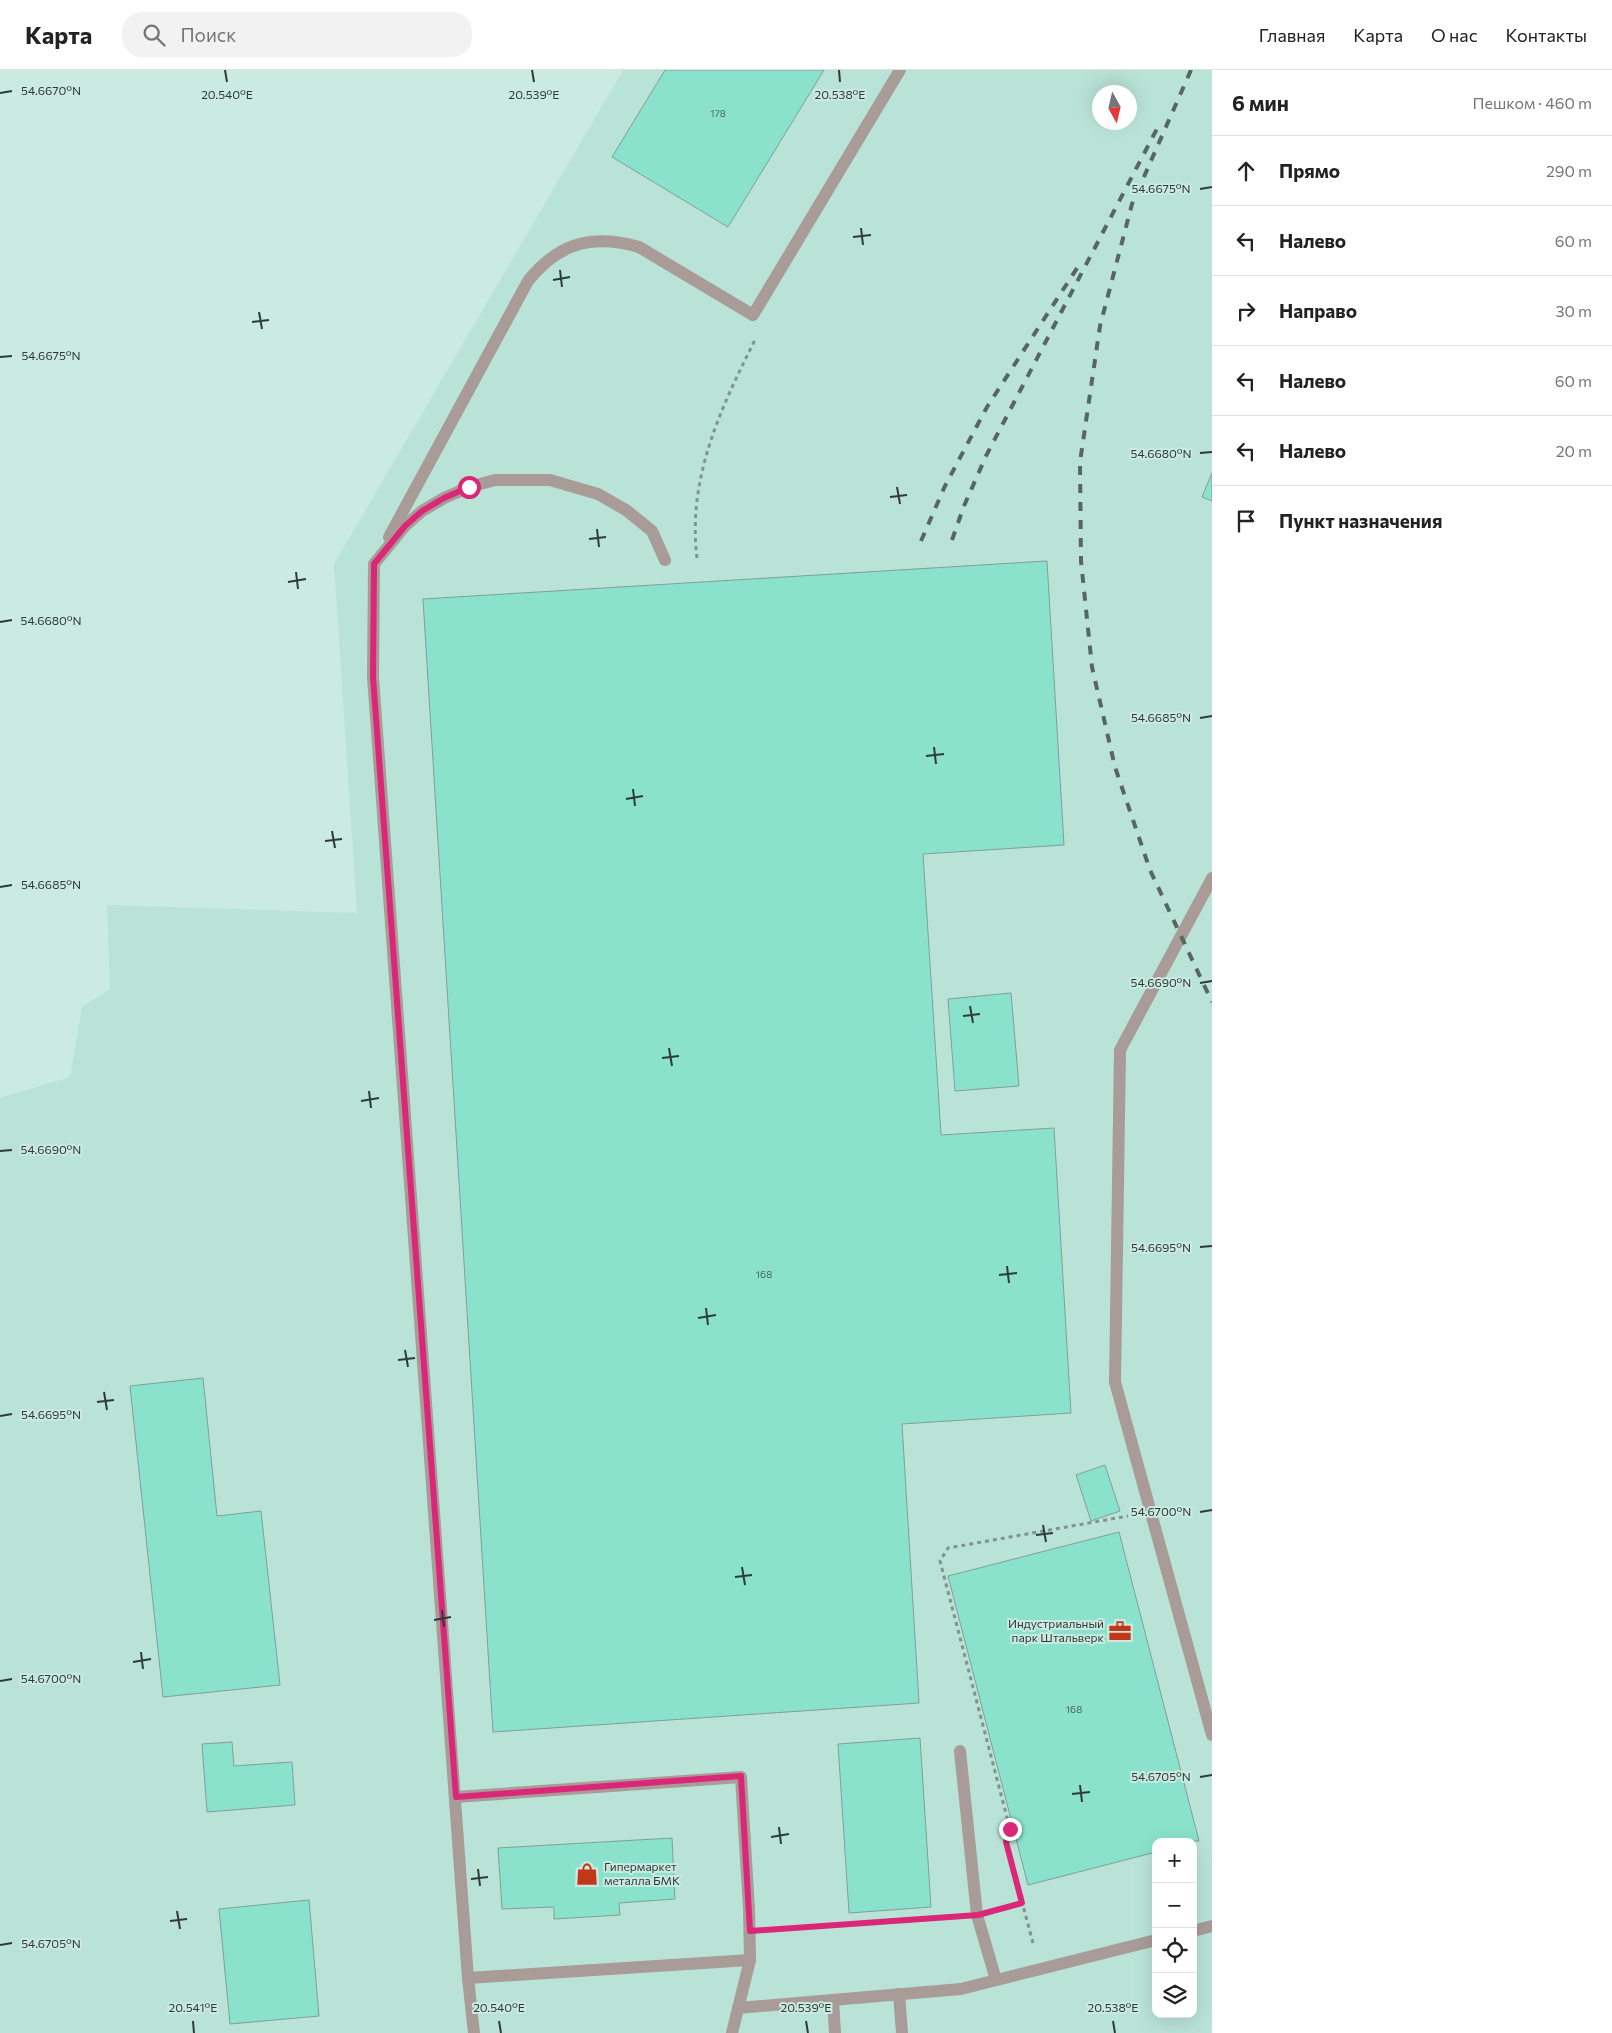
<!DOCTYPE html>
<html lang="ru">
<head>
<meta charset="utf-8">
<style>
  body { margin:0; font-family:Commissioner,sans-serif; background:#f2f2f2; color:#222 }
  .controls { position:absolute; right:15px; bottom:15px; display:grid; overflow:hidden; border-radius:10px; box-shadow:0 5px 20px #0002 }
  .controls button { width:45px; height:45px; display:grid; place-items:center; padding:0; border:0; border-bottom:1px solid #e0e0e0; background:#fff; color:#222; font:25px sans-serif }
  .compass { position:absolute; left:1092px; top:15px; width:45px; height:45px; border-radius:50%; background:#fff; box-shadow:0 5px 20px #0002; rotate:172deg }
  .stop { position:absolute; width:15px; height:15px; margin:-11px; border:4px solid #db2777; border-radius:50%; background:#fff }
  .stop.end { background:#db2777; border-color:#fff; box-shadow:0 1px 5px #0008 }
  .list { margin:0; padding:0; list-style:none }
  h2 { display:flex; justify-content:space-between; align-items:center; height:65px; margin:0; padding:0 20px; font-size:21px }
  h2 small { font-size:16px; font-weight:400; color:#767676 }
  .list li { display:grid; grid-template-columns:32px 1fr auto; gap:15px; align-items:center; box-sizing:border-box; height:70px; padding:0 20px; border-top:1px solid #e0e0e0 }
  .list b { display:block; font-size:19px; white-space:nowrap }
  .list em { font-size:16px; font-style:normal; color:#767676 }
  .icon { flex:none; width:28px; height:28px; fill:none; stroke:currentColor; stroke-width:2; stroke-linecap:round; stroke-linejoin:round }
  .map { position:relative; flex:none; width:1212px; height:1963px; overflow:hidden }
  header { display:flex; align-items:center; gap:30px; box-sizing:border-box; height:70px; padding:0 25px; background:#fff; border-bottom:1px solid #e0e0e0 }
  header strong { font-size:24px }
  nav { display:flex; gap:28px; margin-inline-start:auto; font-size:18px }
  .search { width:350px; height:45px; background:#f2f2f2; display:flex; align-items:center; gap:12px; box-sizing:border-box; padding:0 18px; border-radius:20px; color:#767676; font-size:19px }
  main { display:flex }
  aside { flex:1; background:#fff }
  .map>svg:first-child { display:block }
</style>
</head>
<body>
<header>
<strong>Карта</strong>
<div class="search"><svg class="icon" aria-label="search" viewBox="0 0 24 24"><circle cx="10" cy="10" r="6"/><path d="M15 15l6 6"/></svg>Поиск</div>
<nav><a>Главная</a><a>Карта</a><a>О нас</a><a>Контакты</a></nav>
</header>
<main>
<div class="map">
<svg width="1212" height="1963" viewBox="0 0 1212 1963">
  <rect width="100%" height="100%" fill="#cbeae1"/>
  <path fill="#bae3d7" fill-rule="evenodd" d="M623,0h589v1963h-1212v-935l70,-21 12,-70 28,-18 -3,-84 250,8 -23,-349zM1100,22h30v30h-30zM1156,1772h37v172h-37z"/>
  <g fill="#8ae2cc" stroke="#819f96">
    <path d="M665,0h159l-96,157 -116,-70z"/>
    <path d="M1212,403v28l-10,-4z"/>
    <path d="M1047,491l17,284 -141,9 18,281 113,-7 17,285 -169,11 17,279 -426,29 -70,-1133z"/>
    <path d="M1011,923l8,93 -64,5 -7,-92z"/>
    <path d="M203,1308l14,138 44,-5 19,174 -117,12 -33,-311z"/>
    <path d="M1105,1395l15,46 -29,10 -15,-46z"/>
    <path d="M1119,1462l80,309 -43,1v10l-128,33 -80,-309z"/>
    <path d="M920,1668l11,169 -82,6 -11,-169z"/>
    <path d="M232,1672l2,24 58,-4 3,43 -88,7 -5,-68z"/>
    <path d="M672,1768l3,61 -56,4 1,12 -66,4v-12l-52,2 -4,-61z"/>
    <path d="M309,1830l10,116 -89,8 -11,-115z"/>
  </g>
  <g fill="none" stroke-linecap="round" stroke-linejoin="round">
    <g stroke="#7f948e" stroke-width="3" stroke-dasharray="4 4" stroke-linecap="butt">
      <path d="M697,488c-10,-79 24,-151 59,-220"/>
      <path d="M999,1839l23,-6"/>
      <path d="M770,1859l186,-12"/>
      <path d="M1033,1873l-27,-101 4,-13 -70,-268 8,-13 180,-32"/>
    </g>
    <g stroke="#a89b98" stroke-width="12">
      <path d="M389,467l139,-256c31,-39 65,-47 111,-34l114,68 147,-245"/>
      <path d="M1212,808l-92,172 -5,332 97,353"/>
      <path d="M960,1681l17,164 19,65"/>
      <path d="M456,1727l285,-20 8,132 1,51 -18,73"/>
      <path d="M1193,1861l19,-5"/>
      <path d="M468,1908l282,-18"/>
      <path d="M899,1924l3,39"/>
      <path d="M833,1930l2,33"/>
      <path d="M738,1938l223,-19 195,-49"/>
      <path d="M474,1963l-6,-55 -95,-1301 1,-113 31,-38 17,-15 22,-13 25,-11 26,-7h55l48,14 28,16 26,21 13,29"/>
    </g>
    <g stroke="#566762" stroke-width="4" stroke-dasharray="9 9" stroke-linecap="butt">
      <path d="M1191,0l-59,134 -32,122 -20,136 1,99 11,106 23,100 35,103 62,132"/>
      <path d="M952,470l12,-34 22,-50 174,-333"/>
      <path d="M921,471l24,-55 42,-79 94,-145"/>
    </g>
  </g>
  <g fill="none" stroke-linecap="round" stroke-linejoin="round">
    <path stroke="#db2777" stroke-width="6" d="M469,417l-25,11 -22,13 -17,15 -31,38 -1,113 83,1120 285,-21 9,155 228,-16 44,-12 -16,-61 4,-13"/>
  </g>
  <path fill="none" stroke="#2f3b38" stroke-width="2" d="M225,0l2,12M532,0l2,12M839,0l1,12M0,23l12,-2M1200,119l12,-2M861,158l2,17M853,167l18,-2M560,200l2,17M553,210l17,-3M259,242l3,17M252,252l17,-2M0,287l12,-1M1200,383l12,-1M897,417l3,17M890,427l17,-2M597,459l2,18M589,469l17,-2M296,502l2,17M288,512l18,-3M0,552l12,-2M1200,648l12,-2M934,677l2,17M926,686l18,-2M633,719l2,17M626,729l17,-3M332,761l3,17M325,771l17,-2M0,817l12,-2M1200,913l12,-2M970,936l3,17M963,946l17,-2M669,978l3,18M662,988l17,-2M369,1021l2,17M361,1031l18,-3M0,1081l12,-1M1200,1177l12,-1M1007,1196l2,17M999,1205l18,-2M706,1238l2,17M698,1248l18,-3M405,1280l3,17M398,1290l17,-2M104,1322l3,18M97,1332l17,-2M0,1346l12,-2M1200,1442l12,-2M1043,1455l3,17M1036,1465l17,-2M742,1497l3,18M735,1507l17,-2M442,1540l2,17M434,1550l17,-3M141,1582l2,17M133,1592l18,-3M0,1611l12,-2M1200,1707l12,-2M1080,1715l2,17M1072,1724l18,-2M779,1757l2,17M771,1767l18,-3M478,1799l2,17M471,1809l17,-2M177,1841l3,18M170,1851l17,-2M0,1875l12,-2M193,1951l1,12M499,1951l2,12M806,1951l2,12M1113,1951l2,12"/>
  <defs>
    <symbol id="office-bare" viewBox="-9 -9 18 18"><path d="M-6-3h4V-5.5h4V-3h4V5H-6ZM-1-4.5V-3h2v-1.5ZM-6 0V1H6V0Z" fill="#c23718" stroke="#cbeae1" stroke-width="2.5" paint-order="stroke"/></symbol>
    <symbol id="shop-bare" viewBox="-9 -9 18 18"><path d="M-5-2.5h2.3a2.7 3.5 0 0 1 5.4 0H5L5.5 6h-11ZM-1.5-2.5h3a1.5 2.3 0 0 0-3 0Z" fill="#c23718" stroke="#cbeae1" stroke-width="2.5" paint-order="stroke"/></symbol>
  </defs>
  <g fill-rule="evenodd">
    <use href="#office-bare" x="1104" y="1545" width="32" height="32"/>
    <use href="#shop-bare" x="571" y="1788" width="32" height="32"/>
  </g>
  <g text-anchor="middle" stroke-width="4" stroke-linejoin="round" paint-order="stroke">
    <g font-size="10" fill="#46655d">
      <text x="718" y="47">178</text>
      <text x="764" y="1208">168</text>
      <text x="1074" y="1643">168</text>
    </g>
    <g font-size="12" fill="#2f3b38" stroke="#cbeae1" text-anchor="end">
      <text x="1104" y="1558">Индустриальный<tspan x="1104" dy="14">парк Штальверк</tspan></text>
      <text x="604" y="1801" text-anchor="start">Гипермаркет<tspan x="604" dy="14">металла БМК</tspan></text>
    </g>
  </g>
  <g font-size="12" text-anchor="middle" fill="#2f3b38" stroke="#cbeae1" stroke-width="4" stroke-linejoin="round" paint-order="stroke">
    <text x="51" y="25">54.6670°N</text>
    <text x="227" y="29">20.540°E</text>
    <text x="534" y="29">20.539°E</text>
    <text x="840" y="29">20.538°E</text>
    <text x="1161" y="123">54.6675°N</text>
    <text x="51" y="290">54.6675°N</text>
    <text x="1161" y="388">54.6680°N</text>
    <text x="51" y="555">54.6680°N</text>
    <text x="1161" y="652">54.6685°N</text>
    <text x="51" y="819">54.6685°N</text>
    <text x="1161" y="917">54.6690°N</text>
    <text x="51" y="1084">54.6690°N</text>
    <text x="1161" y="1182">54.6695°N</text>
    <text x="51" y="1349">54.6695°N</text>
    <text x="1161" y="1446">54.6700°N</text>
    <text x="51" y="1613">54.6700°N</text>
    <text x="1161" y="1711">54.6705°N</text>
    <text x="51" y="1878">54.6705°N</text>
    <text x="193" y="1942">20.541°E</text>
    <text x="499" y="1942">20.540°E</text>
    <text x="806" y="1942">20.539°E</text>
    <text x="1113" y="1942">20.538°E</text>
  </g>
</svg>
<div class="controls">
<button>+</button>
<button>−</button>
<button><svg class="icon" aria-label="locate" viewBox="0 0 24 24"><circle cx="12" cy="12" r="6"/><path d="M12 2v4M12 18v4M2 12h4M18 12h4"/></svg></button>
<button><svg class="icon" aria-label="layers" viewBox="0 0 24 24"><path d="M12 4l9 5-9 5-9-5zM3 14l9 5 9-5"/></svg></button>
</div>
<svg class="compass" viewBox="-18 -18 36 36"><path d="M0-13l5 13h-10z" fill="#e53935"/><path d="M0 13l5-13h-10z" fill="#767676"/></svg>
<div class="stop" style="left:469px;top:417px"></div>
<div class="stop end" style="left:1010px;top:1759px"></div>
</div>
<aside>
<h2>6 мин<small>Пешком · 460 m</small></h2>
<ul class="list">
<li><svg class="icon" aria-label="ahead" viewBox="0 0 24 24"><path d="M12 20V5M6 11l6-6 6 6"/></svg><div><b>Прямо</b></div><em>290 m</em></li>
<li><svg class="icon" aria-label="left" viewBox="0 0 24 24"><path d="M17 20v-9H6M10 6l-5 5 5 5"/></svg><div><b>Налево</b></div><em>60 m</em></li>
<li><svg class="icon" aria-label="right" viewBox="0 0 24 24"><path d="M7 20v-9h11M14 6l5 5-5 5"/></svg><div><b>Направо</b></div><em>30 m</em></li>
<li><svg class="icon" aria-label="left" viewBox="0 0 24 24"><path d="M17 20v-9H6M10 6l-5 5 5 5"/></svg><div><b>Налево</b></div><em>60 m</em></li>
<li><svg class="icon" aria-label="left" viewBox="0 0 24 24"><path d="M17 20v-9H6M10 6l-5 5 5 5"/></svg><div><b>Налево</b></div><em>20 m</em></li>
<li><svg class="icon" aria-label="arrive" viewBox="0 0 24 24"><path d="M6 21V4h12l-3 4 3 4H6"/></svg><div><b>Пункт назначения</b></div></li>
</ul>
</aside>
</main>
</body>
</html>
